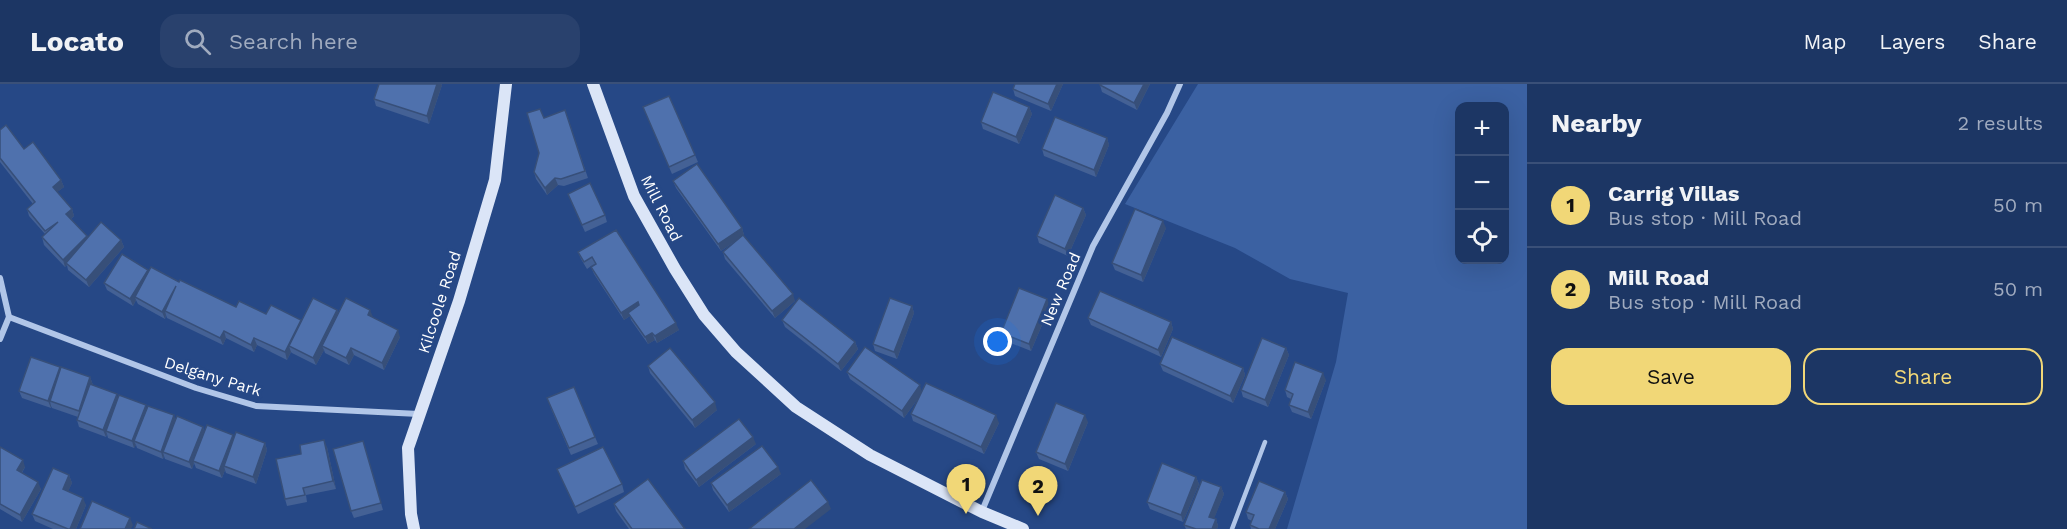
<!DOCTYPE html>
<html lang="en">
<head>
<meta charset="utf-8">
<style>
  body { margin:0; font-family:"Work Sans",sans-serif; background:#29416d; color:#f1f3f6 }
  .controls { position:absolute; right:18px; top:18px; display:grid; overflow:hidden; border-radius:12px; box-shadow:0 6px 24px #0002 }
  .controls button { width:54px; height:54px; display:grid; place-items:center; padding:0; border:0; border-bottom:2px solid #3a5078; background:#1c3664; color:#f1f3f6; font:30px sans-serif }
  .you { position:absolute; left:998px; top:258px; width:21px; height:21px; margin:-15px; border:4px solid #fff; border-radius:50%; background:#1a73e8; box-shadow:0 0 0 9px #1a73e833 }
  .badge { display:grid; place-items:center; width:39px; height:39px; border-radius:50%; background:#f1d777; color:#111; font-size:20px; font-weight:700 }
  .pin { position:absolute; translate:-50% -50px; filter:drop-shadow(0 2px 3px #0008) }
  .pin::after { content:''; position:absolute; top:32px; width:21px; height:18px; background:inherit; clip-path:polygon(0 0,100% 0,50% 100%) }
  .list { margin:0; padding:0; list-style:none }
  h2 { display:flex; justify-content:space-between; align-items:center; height:78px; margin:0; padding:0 24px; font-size:26px }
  h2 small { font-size:20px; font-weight:400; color:#a0abbf }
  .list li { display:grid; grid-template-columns:39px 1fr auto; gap:18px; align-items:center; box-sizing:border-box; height:84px; padding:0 24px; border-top:2px solid #3a5078 }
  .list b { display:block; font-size:22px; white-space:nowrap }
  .list p { margin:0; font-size:20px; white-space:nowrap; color:#a0abbf }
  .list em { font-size:20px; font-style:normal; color:#a0abbf }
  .actions { display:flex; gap:12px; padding:18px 24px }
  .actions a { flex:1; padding:14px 0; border:2px solid #f1d777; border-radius:18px; text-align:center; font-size:21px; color:#f1d777 }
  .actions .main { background:#f1d777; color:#111 }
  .icon { flex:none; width:33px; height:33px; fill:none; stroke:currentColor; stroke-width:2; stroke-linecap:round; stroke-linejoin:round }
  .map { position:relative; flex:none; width:1527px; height:445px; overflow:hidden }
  header { display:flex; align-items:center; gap:36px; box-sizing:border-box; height:84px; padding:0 30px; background:#1c3664; border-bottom:2px solid #3a5078 }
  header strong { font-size:28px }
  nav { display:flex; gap:33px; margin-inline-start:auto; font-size:21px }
  .search { width:420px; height:54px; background:#29416d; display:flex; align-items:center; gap:15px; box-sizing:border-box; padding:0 21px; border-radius:18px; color:#a0abbf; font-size:22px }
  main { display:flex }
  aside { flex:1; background:#1c3664 }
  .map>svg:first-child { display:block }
</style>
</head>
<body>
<header>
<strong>Locato</strong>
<div class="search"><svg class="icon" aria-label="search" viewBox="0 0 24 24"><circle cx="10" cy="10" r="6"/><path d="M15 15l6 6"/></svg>Search here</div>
<nav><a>Map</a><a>Layers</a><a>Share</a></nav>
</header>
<main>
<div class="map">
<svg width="1527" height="445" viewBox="0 0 1527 445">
  <rect width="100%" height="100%" fill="#264886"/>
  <path fill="#3b61a2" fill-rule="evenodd" d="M1198,0h329v445h-240l49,-167 12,-69 -58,-14 -55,-31 -110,-44zM1504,22v154h-44v-154z"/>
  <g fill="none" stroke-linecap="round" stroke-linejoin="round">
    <path stroke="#b1c6e8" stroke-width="4.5" d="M1232,445l33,-87"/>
    <g stroke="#b1c6e8" stroke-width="6">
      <path d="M0,194l9,39 -9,22"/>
      <path d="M9,233l187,71 60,18 163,8"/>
      <path d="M982,427l111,-265 74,-133 13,-29"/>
    </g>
    <g stroke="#dbe5f7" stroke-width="12">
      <path d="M593,0l41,112 41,73 29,46 32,37 60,55 74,48 112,57 41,17"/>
      <path d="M414,445l-3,-15 -3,-66 51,-147 36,-121 11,-96"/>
    </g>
  </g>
  <g fill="#446195">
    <path d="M379,0h62l1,1 -13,39 -53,-18 -2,-7z"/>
    <path d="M1015,0h48l-12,27 -36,-15 -2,-7z"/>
    <path d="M1100,0h50l-13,26 -35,-18 -2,-7z"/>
    <path d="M1029,23l3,7 -13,30 -36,-15 -2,-7z"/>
    <path d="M565,26l23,68 -24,8 -6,-1 -11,10 -11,-16 -2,-7 5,-19 5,-35z"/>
    <path d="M646,30l49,41 3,7 -26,12z"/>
    <path d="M0,46l61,50 3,7 -7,5 15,17 2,7 -3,3 17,18 33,3 3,7 -35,40 -21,-17 -1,-5 -2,2 -21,-22 -2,-8 3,-3 -16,-18 -2,-7 6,-5 -33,-42z"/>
    <path d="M1107,54l2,7 -13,32 -52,-21 -2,-7z"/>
    <path d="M673,97l69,47 2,7 -1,1 52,65 -20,17 -50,-59 -2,-7 14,-12 -16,11 -45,-63z"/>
    <path d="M568,110l37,21 2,7 -22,10z"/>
    <path d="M1083,124l3,7 -18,41 -29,-13 -2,-7z"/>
    <path d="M1166,144l-23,54 -28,-12 -3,-7z"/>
    <path d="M616,146l63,100 -22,13 -2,-3 -7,4 -17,-24 -1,-4 -6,4 -30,-46 -3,-7 3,-3 -7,5 -6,-10 -3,-7z"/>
    <path d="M149,188l30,10 57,25 65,15 36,-12 1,4 35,3v1l27,19 -16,33 -30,-15 -5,10 -24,-12 -1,-3 -8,15 -24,-12 -1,-1 -4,8 -30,-15 -3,7 -28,-14 -3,7 -56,-27 -1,-3 -1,4 -27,-15 -2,-4 -3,6 -26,-16 -3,-7z"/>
    <path d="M912,222l2,7 -17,46 -22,-8 -2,-7z"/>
    <path d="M1050,222l-19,45 -28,-11 -2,-7z"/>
    <path d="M1088,234l83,4 2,7 -12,28 -70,-32z"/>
    <path d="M782,236l73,22 3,7 -17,22 -56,-44z"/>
    <path d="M1286,264l3,7 -21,52 -25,-10 -2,-7z"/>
    <path d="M1160,280l83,4 2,7 -12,28 -70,-32z"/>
    <path d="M648,282l69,44 -22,18 -45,-55z"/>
    <path d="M60,283l1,2 29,8 3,8 25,13 58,21 27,8 1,4 30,7 31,5 2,7 -11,34 -30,-11 -1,-3 -3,8 -26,-10 -2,-5 -2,6 -27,-10 -1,-3 -1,3 -26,-11 -1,-3 -2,3 -26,-10 -1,-4 -1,3 -27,-10 -2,-7 1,-3 -26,-9 -1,-2v2l-29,-10 -3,-7z"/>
    <path d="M847,288l75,19 77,32 -15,31 -71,-33 -2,-7 8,-17 -15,21 -54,-39z"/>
    <path d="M1326,296l-15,39 -19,-7 -3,-7 2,-6 -4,-2 -2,-7z"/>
    <path d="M550,322l45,31 3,7 -27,11z"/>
    <path d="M1088,338l-20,49 -29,-12 -3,-7z"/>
    <path d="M756,360l-57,43 -14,-18 -2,-8z"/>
    <path d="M0,363l25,20 -3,6 19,16 -19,33 -22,-13z"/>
    <path d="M327,363l9,42 -30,6 1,7 -20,4 -2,-7 16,-45z"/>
    <path d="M365,364l18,62 -29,8 -3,-7z"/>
    <path d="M557,385l65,15 2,8 -46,22z"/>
    <path d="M781,390l-52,38 -16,-22 -2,-7z"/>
    <path d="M69,391l3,8 -4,8 18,14 -10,24h-23l-18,-8 -3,-7z"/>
    <path d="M1196,393l3,7 -16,38 -33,-13 -3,-7z"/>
    <path d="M1221,403l3,7 -10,24 2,1 2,7 -1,3h-31l-2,-4z"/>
    <path d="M1285,408l3,7 -13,30h-24l-1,-4 2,-4 -4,-2 -2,-7z"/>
    <path d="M614,420l71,25h-56l-13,-18z"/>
  </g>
  <g fill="#374f79">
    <path d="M437,0h4l1,1 -13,39 -2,-8z"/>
    <path d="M1057,0h6l-12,27 -3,-7z"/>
    <path d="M1144,0h6l-13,26 -3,-7z"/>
    <path d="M1029,23l3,7 -13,30 -3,-7z"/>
    <path d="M1107,54l2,7 -13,32 -2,-7z"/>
    <path d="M555,94l3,7 -11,10 -2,-7z"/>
    <path d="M61,96l3,7 -9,7 -2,-7z"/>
    <path d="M1083,124l3,7 -18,41 -3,-7z"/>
    <path d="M72,125l2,7 -5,5 -3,-7z"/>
    <path d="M1163,137l3,7 -23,54 -2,-7z"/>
    <path d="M742,144l2,7 -23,16 -3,-7z"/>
    <path d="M87,152l3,7 -24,20 1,2 -2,2 -2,-7z"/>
    <path d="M121,156l3,7 -35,40 -3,-7z"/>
    <path d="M148,186l3,7 -16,20 1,3 -3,6 -3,-7z"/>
    <path d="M176,202l-11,25 1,4 -1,4 -3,-7z"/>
    <path d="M793,210l2,7 -20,17 -3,-7z"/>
    <path d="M1047,215l3,7 -19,45 -2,-7z"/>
    <path d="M638,218l2,7 -12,4 2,3 -6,4 -3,-7z"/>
    <path d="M912,222l2,7 -17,46 -3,-7z"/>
    <path d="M337,226l3,8 -18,28 2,4 -8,15 -3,-7z"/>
    <path d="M370,226l3,7 -3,5 -2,-7z"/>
    <path d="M301,236l2,7 -14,19 2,6 -4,8 -2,-8z"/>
    <path d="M1171,238l2,7 -12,28 -3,-7z"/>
    <path d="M676,239l3,7 -22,13 -2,-7z"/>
    <path d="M398,246l2,7 -16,33 -2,-7z"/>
    <path d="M224,247l2,7 -3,7 -3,-7z"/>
    <path d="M652,249l3,7 -7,4 -3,-7z"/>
    <path d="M254,254l3,7 -3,7 -3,-7z"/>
    <path d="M855,258l3,7 -17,22 -3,-7z"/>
    <path d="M351,264l3,7 -5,10 -3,-7z"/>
    <path d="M1286,264l3,7 -21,52 -3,-7z"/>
    <path d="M60,283l2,7 -12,27 1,5v2l-3,-7z"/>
    <path d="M1243,284l2,7 -12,28 -3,-7z"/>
    <path d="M1323,289l3,7 -15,39 -3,-7z"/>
    <path d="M90,293l3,8 -12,33 -2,-7z"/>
    <path d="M920,301l2,8 -18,25 -2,-7z"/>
    <path d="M117,310l2,7 -13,30 1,3 -1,3 -3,-7z"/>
    <path d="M715,318l2,8 -22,18 -3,-8z"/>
    <path d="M146,321l2,7 -14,29 2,4 -2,3 -2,-7z"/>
    <path d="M174,331l3,8 -14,29 1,4 -1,3 -2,-7z"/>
    <path d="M996,331l3,8 -15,31 -3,-7z"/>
    <path d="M1085,331l3,7 -20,49 -3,-7z"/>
    <path d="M203,343l2,7 -12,27 1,2 -2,6 -3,-7z"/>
    <path d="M233,351l2,7 -11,24 1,4 -3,8 -3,-7z"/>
    <path d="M753,353l3,7 -57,43 -3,-7z"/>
    <path d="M324,356l3,7 9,42 -3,-8z"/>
    <path d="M265,359l2,7 -11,34 -3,-7z"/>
    <path d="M23,376l2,7 -6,10 -2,-7z"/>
    <path d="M778,383l3,7 -52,38 -2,-7z"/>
    <path d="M69,391l3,8 -6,13 -3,-7z"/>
    <path d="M1196,393l3,7 -16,38 -2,-7z"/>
    <path d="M38,398l3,7 -19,33 -2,-7z"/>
    <path d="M1221,403l3,7 -12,30 -3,-7z"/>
    <path d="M1285,408l3,7 -13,30h-6z"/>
    <path d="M83,414l3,7 -10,24h-6z"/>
    <path d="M828,418l3,7 -26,20h-11z"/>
    <path d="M130,434l3,7 -2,4h-6z"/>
    <path d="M1216,435l2,7 -1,3h-5z"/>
  </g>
  <g fill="#4f71ad" stroke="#374f79" stroke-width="1.5">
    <path d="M379,0h58l-10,32 -53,-17z"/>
    <path d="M1015,0h42l-9,20 -35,-15z"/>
    <path d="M1100,0h44l-10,19 -34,-18z"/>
    <path d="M993,8l36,15 -13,30 -35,-15z"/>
    <path d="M669,12l26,59 -26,12 -26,-60z"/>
    <path d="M540,25l4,9 21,-8 20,61 -24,8 -6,-1 -10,10 -11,-16 5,-19 -12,-40z"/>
    <path d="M1055,33l52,21 -13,32 -52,-21z"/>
    <path d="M6,41l18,24 9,-7 28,38 -8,7 19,22 -6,5 21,22 -24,24 -21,-23 16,-15 -13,9 -18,-22 8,-7 -35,-44v-28z"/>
    <path d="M697,80l45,64 -24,16 -45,-63z"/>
    <path d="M590,99l15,32 -23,10 -14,-31z"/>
    <path d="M1055,111l28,13 -18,41 -28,-13z"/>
    <path d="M1135,125l28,12 -22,54 -29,-12z"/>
    <path d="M101,138l20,18 -35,40 -20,-17z"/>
    <path d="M616,146l60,93 -21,13 -3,-3 -7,4 -17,-24 11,-8 -1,-3 -17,11 -30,-46 5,-3 -4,-7 -8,5 -6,-10z"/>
    <path d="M743,151l50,59 -21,17 -49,-59z"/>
    <path d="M122,170l26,16 -18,29 -26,-16z"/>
    <path d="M151,183l28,15 1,-2 56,27 3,-6 27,13 5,-9 30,15 -16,32 -31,-14 -3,7 -27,-14 -4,7 -55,-27 11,-25 -14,26 -27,-15z"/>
    <path d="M1019,204l28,11 -18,45 -28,-11z"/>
    <path d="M1100,207l71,31 -13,28 -70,-32z"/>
    <path d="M313,214l24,12 -24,48 -24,-12z"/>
    <path d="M346,214l24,12 -2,5 30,15 -16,33 -31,-15 -5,10 -24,-12z"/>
    <path d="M799,214l56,44 -17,22 -56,-44z"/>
    <path d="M890,214l22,8 -18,46 -21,-8z"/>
    <path d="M1172,253l71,31 -13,28 -70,-32z"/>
    <path d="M1262,254l24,10 -21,52 -24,-10z"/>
    <path d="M865,263l55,38 -18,26 -55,-39z"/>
    <path d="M670,264l45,54 -23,18 -44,-54z"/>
    <path d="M31,273l29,10 -12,34 -29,-10z"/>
    <path d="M1295,278l28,11 -15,39 -19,-7 4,-11 -8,-4z"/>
    <path d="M61,283l29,10 -11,34 -29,-10z"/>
    <path d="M926,299l70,32 -15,32 -70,-33z"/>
    <path d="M90,300l27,10 -14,36 -26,-10z"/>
    <path d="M574,303l21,50 -26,11 -22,-50z"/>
    <path d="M119,311l27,10 -14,36 -26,-10z"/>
    <path d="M1056,319l29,12 -20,49 -29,-12z"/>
    <path d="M148,322l26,9 -13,37 -27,-11z"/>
    <path d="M177,332l26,11 -14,35 -26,-10z"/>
    <path d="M739,335l14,18 -57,43 -13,-19z"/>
    <path d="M207,341l26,10 -14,36 -26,-10z"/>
    <path d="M236,348l29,11 -12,34 -29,-11z"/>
    <path d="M324,356l9,41 -30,7 2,7 -20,4 -9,-40 25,-5 -1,-9z"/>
    <path d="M363,357l18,62 -30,8 -18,-62z"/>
    <path d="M762,362l16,21 -51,38 -16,-22z"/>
    <path d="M0,363l23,13 -6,10 21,12 -18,33 -20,-11z"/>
    <path d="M603,363l19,37 -47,23 -18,-38z"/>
    <path d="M1162,379l34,14 -15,38 -34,-13z"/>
    <path d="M53,384l16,7 -6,14 20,9 -13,31h-2l-36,-15z"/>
    <path d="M648,395l37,50h-53l-18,-25z"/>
    <path d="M811,396l17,22 -34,27h-45z"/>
    <path d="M1202,396l19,7 -12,30 7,2 -4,10h-16l-12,-4z"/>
    <path d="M1259,397l26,11 -16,37h-10l-9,-4 4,-10 -8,-3z"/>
    <path d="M92,417l38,17 -5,11h-45z"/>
    <path d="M137,438l15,7h-18z"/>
  </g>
  <g text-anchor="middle" stroke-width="6" stroke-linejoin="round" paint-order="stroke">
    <g font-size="16" fill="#fff" stroke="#264886">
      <text transform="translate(662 124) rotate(63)" y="6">Mill Road</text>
      <text transform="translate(1060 205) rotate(-67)" y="6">New Road</text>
      <text transform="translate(439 218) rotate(-72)" y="6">Kilcoole Road</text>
      <text transform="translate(213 292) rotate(17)" y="6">Delgany Park</text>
    </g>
  </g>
</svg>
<div class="controls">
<button>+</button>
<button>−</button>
<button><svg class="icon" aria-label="locate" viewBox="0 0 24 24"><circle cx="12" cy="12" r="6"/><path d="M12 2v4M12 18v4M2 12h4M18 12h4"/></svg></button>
</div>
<div class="you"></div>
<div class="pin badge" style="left:966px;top:430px">1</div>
<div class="pin badge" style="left:1038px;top:432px">2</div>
</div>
<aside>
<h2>Nearby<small>2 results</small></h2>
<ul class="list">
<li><span class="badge">1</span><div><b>Carrig Villas</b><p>Bus stop · Mill Road</p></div><em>50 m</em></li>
<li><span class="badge">2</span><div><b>Mill Road</b><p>Bus stop · Mill Road</p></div><em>50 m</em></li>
</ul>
<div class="actions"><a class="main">Save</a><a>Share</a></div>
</aside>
</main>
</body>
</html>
